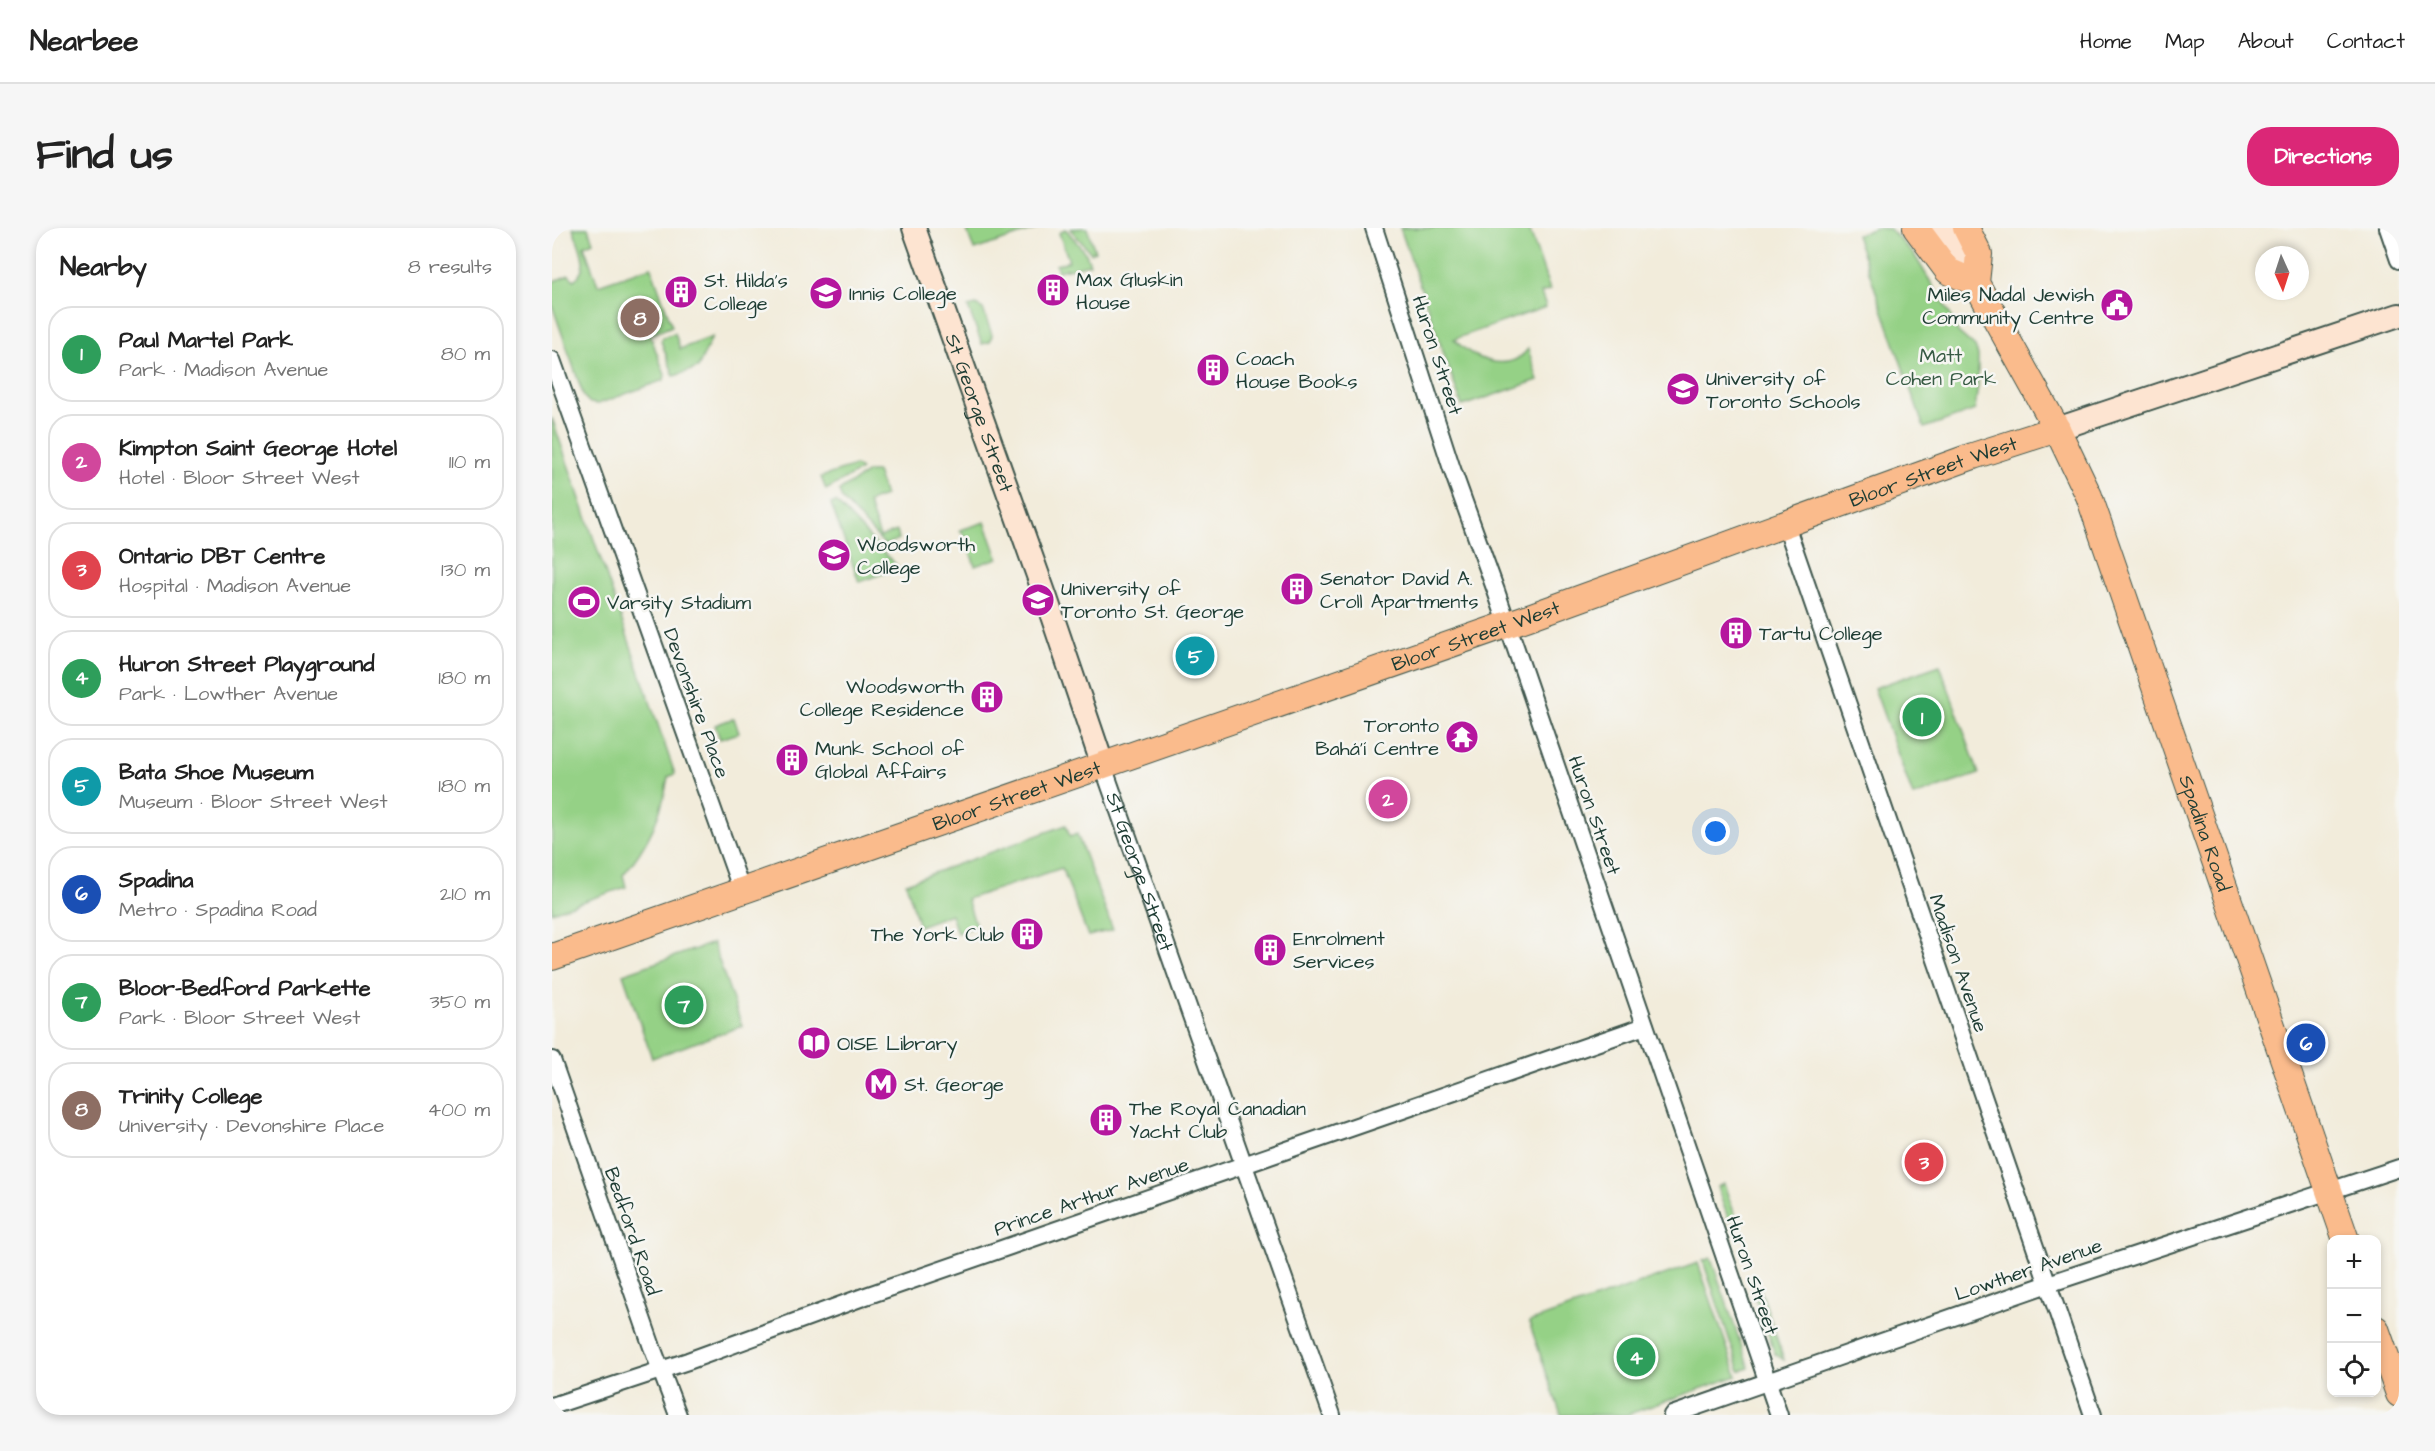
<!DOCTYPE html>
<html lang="en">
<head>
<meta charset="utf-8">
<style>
  body { margin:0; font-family:"Architects Daughter",sans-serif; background:#f6f6f6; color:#222 }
  .controls { position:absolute; right:18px; bottom:18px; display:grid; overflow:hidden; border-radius:12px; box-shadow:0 3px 9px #0003 }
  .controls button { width:54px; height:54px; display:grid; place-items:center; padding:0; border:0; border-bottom:2px solid #e0e0e0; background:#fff; color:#222; font:30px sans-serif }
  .compass { position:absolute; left:1703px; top:18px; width:54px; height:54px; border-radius:50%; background:#fff; box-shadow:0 3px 9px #0003; rotate:177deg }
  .you { position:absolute; left:1164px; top:604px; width:21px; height:21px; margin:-15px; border:4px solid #fff; border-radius:50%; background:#1a73e8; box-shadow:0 0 0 9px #1a73e833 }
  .badge { display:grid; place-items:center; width:39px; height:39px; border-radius:50%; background:#db2777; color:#fff; font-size:20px; font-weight:700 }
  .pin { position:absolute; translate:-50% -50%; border:3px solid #fff; box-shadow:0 2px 6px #0006 }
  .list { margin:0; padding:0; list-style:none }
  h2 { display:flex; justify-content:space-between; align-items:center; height:78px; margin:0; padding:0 24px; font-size:26px }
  h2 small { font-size:20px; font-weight:400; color:#767676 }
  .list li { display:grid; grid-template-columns:39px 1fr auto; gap:18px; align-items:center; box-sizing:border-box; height:96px; margin:0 12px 12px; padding:0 12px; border:2px solid #e0e0e0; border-radius:24px }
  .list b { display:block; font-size:22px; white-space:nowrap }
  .list p { margin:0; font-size:20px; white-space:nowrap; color:#767676 }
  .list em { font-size:20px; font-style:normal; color:#767676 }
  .icon { flex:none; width:33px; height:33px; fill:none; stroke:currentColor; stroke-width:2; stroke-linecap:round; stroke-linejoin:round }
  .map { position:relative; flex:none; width:1847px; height:1187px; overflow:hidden; border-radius:24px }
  header { display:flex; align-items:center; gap:36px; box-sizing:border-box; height:84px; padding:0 30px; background:#fff; border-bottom:2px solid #e0e0e0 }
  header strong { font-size:28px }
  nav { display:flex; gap:33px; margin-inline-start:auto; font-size:21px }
  .intro { display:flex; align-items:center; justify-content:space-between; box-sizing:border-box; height:144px; padding:0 36px }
  h1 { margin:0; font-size:42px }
  .button { padding:15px 27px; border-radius:24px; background:#db2777; color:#fff; font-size:21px; font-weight:700 }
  main { display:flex; gap:36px; padding:0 36px }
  aside { flex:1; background:#fff; border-radius:24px; box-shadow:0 3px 9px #0003 }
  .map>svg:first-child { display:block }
</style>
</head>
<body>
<header>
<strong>Nearbee</strong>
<nav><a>Home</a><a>Map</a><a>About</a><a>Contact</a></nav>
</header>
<div class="intro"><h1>Find us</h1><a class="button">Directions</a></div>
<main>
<aside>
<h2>Nearby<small>8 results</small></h2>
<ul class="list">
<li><span class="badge" style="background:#2e9e5b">1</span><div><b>Paul Martel Park</b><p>Park · Madison Avenue</p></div><em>80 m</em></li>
<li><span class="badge" style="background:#d1479c">2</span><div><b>Kimpton Saint George Hotel</b><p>Hotel · Bloor Street West</p></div><em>110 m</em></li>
<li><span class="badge" style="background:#e0444e">3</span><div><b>Ontario DBT Centre</b><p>Hospital · Madison Avenue</p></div><em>130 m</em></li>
<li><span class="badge" style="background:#2e9e5b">4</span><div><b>Huron Street Playground</b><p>Park · Lowther Avenue</p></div><em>180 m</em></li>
<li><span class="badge" style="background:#0f9aa8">5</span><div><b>Bata Shoe Museum</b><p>Museum · Bloor Street West</p></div><em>180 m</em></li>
<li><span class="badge" style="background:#1a4fb4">6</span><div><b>Spadina</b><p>Metro · Spadina Road</p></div><em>210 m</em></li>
<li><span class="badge" style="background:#2e9e5b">7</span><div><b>Bloor-Bedford Parkette</b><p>Park · Bloor Street West</p></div><em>350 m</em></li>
<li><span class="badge" style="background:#8d6e63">8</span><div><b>Trinity College</b><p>University · Devonshire Place</p></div><em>400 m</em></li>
</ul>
</aside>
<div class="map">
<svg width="1847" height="1187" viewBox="0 0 1847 1187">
  <rect width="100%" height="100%" fill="#f6f6f2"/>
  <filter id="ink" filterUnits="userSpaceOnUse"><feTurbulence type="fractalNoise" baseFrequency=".0167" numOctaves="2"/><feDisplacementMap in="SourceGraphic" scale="12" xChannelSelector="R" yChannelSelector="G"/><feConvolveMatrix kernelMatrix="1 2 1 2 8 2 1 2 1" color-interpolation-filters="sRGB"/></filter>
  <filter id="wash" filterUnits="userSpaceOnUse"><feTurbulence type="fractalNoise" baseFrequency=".008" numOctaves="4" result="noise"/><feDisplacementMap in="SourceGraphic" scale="24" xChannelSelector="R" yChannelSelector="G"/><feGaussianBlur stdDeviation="1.35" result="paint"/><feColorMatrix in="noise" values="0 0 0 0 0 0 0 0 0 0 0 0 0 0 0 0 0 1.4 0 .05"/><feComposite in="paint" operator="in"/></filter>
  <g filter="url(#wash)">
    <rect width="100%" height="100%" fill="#f2ecdb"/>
    <g fill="#95d186" stroke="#5a875d" stroke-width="1.5">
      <path d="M21,0h15l5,14 -9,4 14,39 53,-18 21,59 -22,9 15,40 -1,5 -66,24 -8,-1 -6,-6 -32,-92v-23l17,-7 5,5c18,-12 4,-36 -1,-52z"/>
      <path d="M421,0h67l-66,22 -7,-20z"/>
      <path d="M535,0l8,23 -4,2 -21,-24z"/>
      <path d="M848,0h129l21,62 -9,3 5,14 -92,32c18,20 54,36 74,10l10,31 -76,26z"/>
      <path d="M1324,0l14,1 25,27 35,58 8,18 17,15 3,8v30l-3,25 -51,18 -68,-193z"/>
      <path d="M514,1l20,25 4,10 -32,7 -2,-6 13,-4 -10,-28z"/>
      <path d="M424,77l7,4 9,26 -2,7 -8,2 -14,-37z"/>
      <path d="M123,105l5,16 32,-12 -14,31 -24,8 -13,-35 2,-4z"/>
      <path d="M0,190l123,356 -7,3c-6,39 -20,68 -45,98l3,12 -74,25z"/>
      <path d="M303,238l6,4 -35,20 -5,-13z"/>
      <path d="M316,244h9l8,24 -17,6 12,35 17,-6 2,8 -14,6 -43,-46 -3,-8z"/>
      <path d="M284,274l63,66 -40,14 -28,-78z"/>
      <path d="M433,294l13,36 -23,8 -11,-32 -4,-4z"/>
      <path d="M1388,437l39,109 -66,22 -39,-108z"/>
      <path d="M182,490l5,15 -19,6 -5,-14z"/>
      <path d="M514,597l4,12 7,-3 36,96 -25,6 -26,-68 -95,31 9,27 -19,7 -6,-19 -32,12 -13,-43z"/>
      <path d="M161,715l29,83 -90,32 -29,-84z"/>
      <path d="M1172,956l12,34 -7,3 -12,-34z"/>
      <path d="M1159,1030l38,110 -9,3 -37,-110z"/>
      <path d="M1146,1035l39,113 -111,39h-65l-32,-93z"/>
      <path d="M1209,1063l23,69 -9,-6 -21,-61z"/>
    </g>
  </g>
  <g filter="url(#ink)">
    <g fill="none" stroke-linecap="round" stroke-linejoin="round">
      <defs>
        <g id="street">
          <path d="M822,0l78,241 44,122 283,824"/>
          <path d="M1836,0l11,32"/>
          <path d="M0,132l190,531"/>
          <path d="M1234,297l307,890"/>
          <path id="s1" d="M551,538l229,649"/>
          <path d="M0,832l100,287 26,68"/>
          <path d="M0,1178l136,-45 175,-64 782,-271"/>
          <path d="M1120,1187l376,-131 351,-116"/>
        </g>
        <g id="secondary">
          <path id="s2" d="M362,0l132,370 57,168"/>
          <path d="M1389,0l35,55"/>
          <path d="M1505,201l342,-114"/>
        </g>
        <g id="primary">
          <path d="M1364,0l32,43 28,12"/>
          <path id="s3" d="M1414,0l13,26 -3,29 81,146 32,67 257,744"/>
          <path id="s4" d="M0,729l977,-340 444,-161 84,-27"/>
          <path d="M1824,1101l23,65"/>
        </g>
      </defs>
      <use href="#street" stroke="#3f574d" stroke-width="20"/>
      <use href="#secondary" stroke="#3f574d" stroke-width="26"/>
      <use href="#primary" stroke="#3f574d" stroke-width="28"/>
      <use href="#street" stroke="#fff" stroke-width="16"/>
      <use href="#secondary" stroke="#fde4d1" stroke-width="22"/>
      <use href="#primary" stroke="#fabb8c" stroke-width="26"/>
    </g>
  </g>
  <defs>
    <symbol id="building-disc" viewBox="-11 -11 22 22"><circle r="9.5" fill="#b5179e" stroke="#f6f6f2"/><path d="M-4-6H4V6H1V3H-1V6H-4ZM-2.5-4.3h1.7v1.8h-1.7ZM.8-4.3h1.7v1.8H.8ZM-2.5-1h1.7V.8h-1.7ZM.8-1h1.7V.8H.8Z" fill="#fff"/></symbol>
    <symbol id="university-disc" viewBox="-11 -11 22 22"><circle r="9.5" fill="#b5179e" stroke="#f6f6f2"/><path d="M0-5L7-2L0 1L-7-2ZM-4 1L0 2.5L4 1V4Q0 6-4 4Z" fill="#fff"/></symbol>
    <symbol id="civic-disc" viewBox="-11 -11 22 22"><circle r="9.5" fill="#b5179e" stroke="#f6f6f2"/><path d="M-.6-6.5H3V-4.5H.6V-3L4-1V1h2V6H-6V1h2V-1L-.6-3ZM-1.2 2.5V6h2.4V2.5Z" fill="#fff"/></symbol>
    <symbol id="school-disc" viewBox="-11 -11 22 22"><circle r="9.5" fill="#b5179e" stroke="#f6f6f2"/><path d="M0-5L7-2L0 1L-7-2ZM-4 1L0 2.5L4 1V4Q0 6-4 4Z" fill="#fff"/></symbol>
    <symbol id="stadium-disc" viewBox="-11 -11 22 22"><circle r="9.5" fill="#b5179e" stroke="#f6f6f2"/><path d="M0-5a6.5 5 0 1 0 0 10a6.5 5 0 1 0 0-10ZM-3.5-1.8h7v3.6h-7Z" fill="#fff"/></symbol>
    <symbol id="temple-disc" viewBox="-11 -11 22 22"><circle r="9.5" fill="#b5179e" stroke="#f6f6f2"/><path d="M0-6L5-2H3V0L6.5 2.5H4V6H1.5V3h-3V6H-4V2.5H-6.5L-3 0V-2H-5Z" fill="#fff"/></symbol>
    <symbol id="library-disc" viewBox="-11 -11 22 22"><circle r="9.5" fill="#b5179e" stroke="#f6f6f2"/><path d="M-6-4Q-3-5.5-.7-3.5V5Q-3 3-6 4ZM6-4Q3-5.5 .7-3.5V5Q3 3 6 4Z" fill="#fff"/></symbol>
    <symbol id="metro-disc" viewBox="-11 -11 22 22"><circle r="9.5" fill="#b5179e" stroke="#f6f6f2"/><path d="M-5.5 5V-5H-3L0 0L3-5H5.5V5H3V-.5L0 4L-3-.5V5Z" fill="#fff"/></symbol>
  </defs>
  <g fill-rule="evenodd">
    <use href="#building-disc" x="482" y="43" width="38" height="38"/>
    <use href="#building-disc" x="110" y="45" width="38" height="38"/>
    <use href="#university-disc" x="255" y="46" width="38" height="38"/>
    <use href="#civic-disc" x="1546" y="58" width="38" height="38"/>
    <use href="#building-disc" x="642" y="123" width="38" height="38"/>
    <use href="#school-disc" x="1112" y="142" width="38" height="38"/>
    <use href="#university-disc" x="263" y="308" width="38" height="38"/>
    <use href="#building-disc" x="726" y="342" width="38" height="38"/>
    <use href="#university-disc" x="467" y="353" width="38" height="38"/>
    <use href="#stadium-disc" x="13" y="355" width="38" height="38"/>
    <use href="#building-disc" x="1165" y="386" width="38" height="38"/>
    <use href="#building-disc" x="416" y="450" width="38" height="38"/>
    <use href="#temple-disc" x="891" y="490" width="38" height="38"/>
    <use href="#building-disc" x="221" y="513" width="38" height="38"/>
    <use href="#building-disc" x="456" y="687" width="38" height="38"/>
    <use href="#building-disc" x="699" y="703" width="38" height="38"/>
    <use href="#library-disc" x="243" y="796" width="38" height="38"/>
    <use href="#metro-disc" x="310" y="837" width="38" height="38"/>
    <use href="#building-disc" x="535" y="873" width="38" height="38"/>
  </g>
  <g text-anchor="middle" stroke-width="5" stroke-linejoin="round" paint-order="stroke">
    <g font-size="20" fill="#1f3d34" stroke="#f6f6f2" text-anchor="start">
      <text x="524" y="58">Max Gluskin<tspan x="524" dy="23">House</tspan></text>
      <text x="152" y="59">St. Hilda's<tspan x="152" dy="23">College</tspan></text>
      <text x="297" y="72">Innis College</text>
      <text x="1542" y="73" text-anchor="end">Miles Nadal Jewish<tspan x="1542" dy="23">Community Centre</tspan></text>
      <text x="684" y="137">Coach<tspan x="684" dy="23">House Books</tspan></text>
      <text x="1154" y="157">University of<tspan x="1154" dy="23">Toronto Schools</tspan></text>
      <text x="305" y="323">Woodsworth<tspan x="305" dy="23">College</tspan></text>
      <text x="768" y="357">Senator David A.<tspan x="768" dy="23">Croll Apartments</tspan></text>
      <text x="509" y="367">University of<tspan x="509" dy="23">Toronto St. George</tspan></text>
      <text x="55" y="381">Varsity Stadium</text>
      <text x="1207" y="412">Tartu College</text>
      <text x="412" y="465" text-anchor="end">Woodsworth<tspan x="412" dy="23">College Residence</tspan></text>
      <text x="887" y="504" text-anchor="end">Toronto<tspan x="887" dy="23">Bahá'í Centre</tspan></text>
      <text x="263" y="527">Munk School of<tspan x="263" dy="23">Global Affairs</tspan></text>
      <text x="452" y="713" text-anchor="end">The York Club</text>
      <text x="741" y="717">Enrolment<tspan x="741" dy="23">Services</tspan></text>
      <text x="285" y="822">OISE Library</text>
      <text x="352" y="863">St. George</text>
      <text x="577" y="887">The Royal Canadian<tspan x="577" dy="23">Yacht Club</tspan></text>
    </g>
    <g font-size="20" fill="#1f3d34" stroke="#f6f6f2">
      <text transform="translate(886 127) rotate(72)" y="7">Huron Street</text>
      <text dy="7" stroke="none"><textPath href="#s2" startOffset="196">St George Street</textPath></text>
      <text dy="7" stroke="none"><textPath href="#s4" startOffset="1464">Bloor Street West</textPath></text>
      <text dy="7" stroke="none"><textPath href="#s4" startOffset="978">Bloor Street West</textPath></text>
      <text transform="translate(145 475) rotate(70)" y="7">Devonshire Place</text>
      <text dy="7" stroke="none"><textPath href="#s4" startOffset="492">Bloor Street West</textPath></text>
      <text transform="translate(1043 587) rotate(71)" y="7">Huron Street</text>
      <text dy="7" stroke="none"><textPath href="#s3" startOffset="656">Spadina Road</textPath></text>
      <text dy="7" stroke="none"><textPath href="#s1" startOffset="112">St George Street</textPath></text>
      <text transform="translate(1407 735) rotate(71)" y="7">Madison Avenue</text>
      <text transform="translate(539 968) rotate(-19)" y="7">Prince Arthur Avenue</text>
      <text transform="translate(81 1003) rotate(71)" y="7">Bedford Road</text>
      <text transform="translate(1476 1041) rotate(-19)" y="7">Lowther Avenue</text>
      <text transform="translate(1201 1047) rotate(71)" y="7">Huron Street</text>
    </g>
    <g font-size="20" fill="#375b44" stroke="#f6f6f2">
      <text x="1389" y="134">Matt<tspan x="1389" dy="23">Cohen Park</tspan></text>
    </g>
  </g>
</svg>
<div class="controls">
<button>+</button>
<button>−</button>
<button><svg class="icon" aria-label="locate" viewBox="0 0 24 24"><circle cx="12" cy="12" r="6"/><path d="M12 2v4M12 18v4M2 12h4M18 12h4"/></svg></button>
</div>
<svg class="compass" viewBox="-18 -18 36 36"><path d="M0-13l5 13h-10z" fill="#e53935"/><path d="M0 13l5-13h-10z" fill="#767676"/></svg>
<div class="you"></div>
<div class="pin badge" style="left:1370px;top:489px;background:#2e9e5b">1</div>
<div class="pin badge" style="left:836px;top:571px;background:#d1479c">2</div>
<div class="pin badge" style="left:1372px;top:934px;background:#e0444e">3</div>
<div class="pin badge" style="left:1084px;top:1129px;background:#2e9e5b">4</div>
<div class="pin badge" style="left:643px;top:428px;background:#0f9aa8">5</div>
<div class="pin badge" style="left:1754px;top:815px;background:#1a4fb4">6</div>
<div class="pin badge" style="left:132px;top:777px;background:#2e9e5b">7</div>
<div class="pin badge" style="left:88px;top:90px;background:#8d6e63">8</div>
</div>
</main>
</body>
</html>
